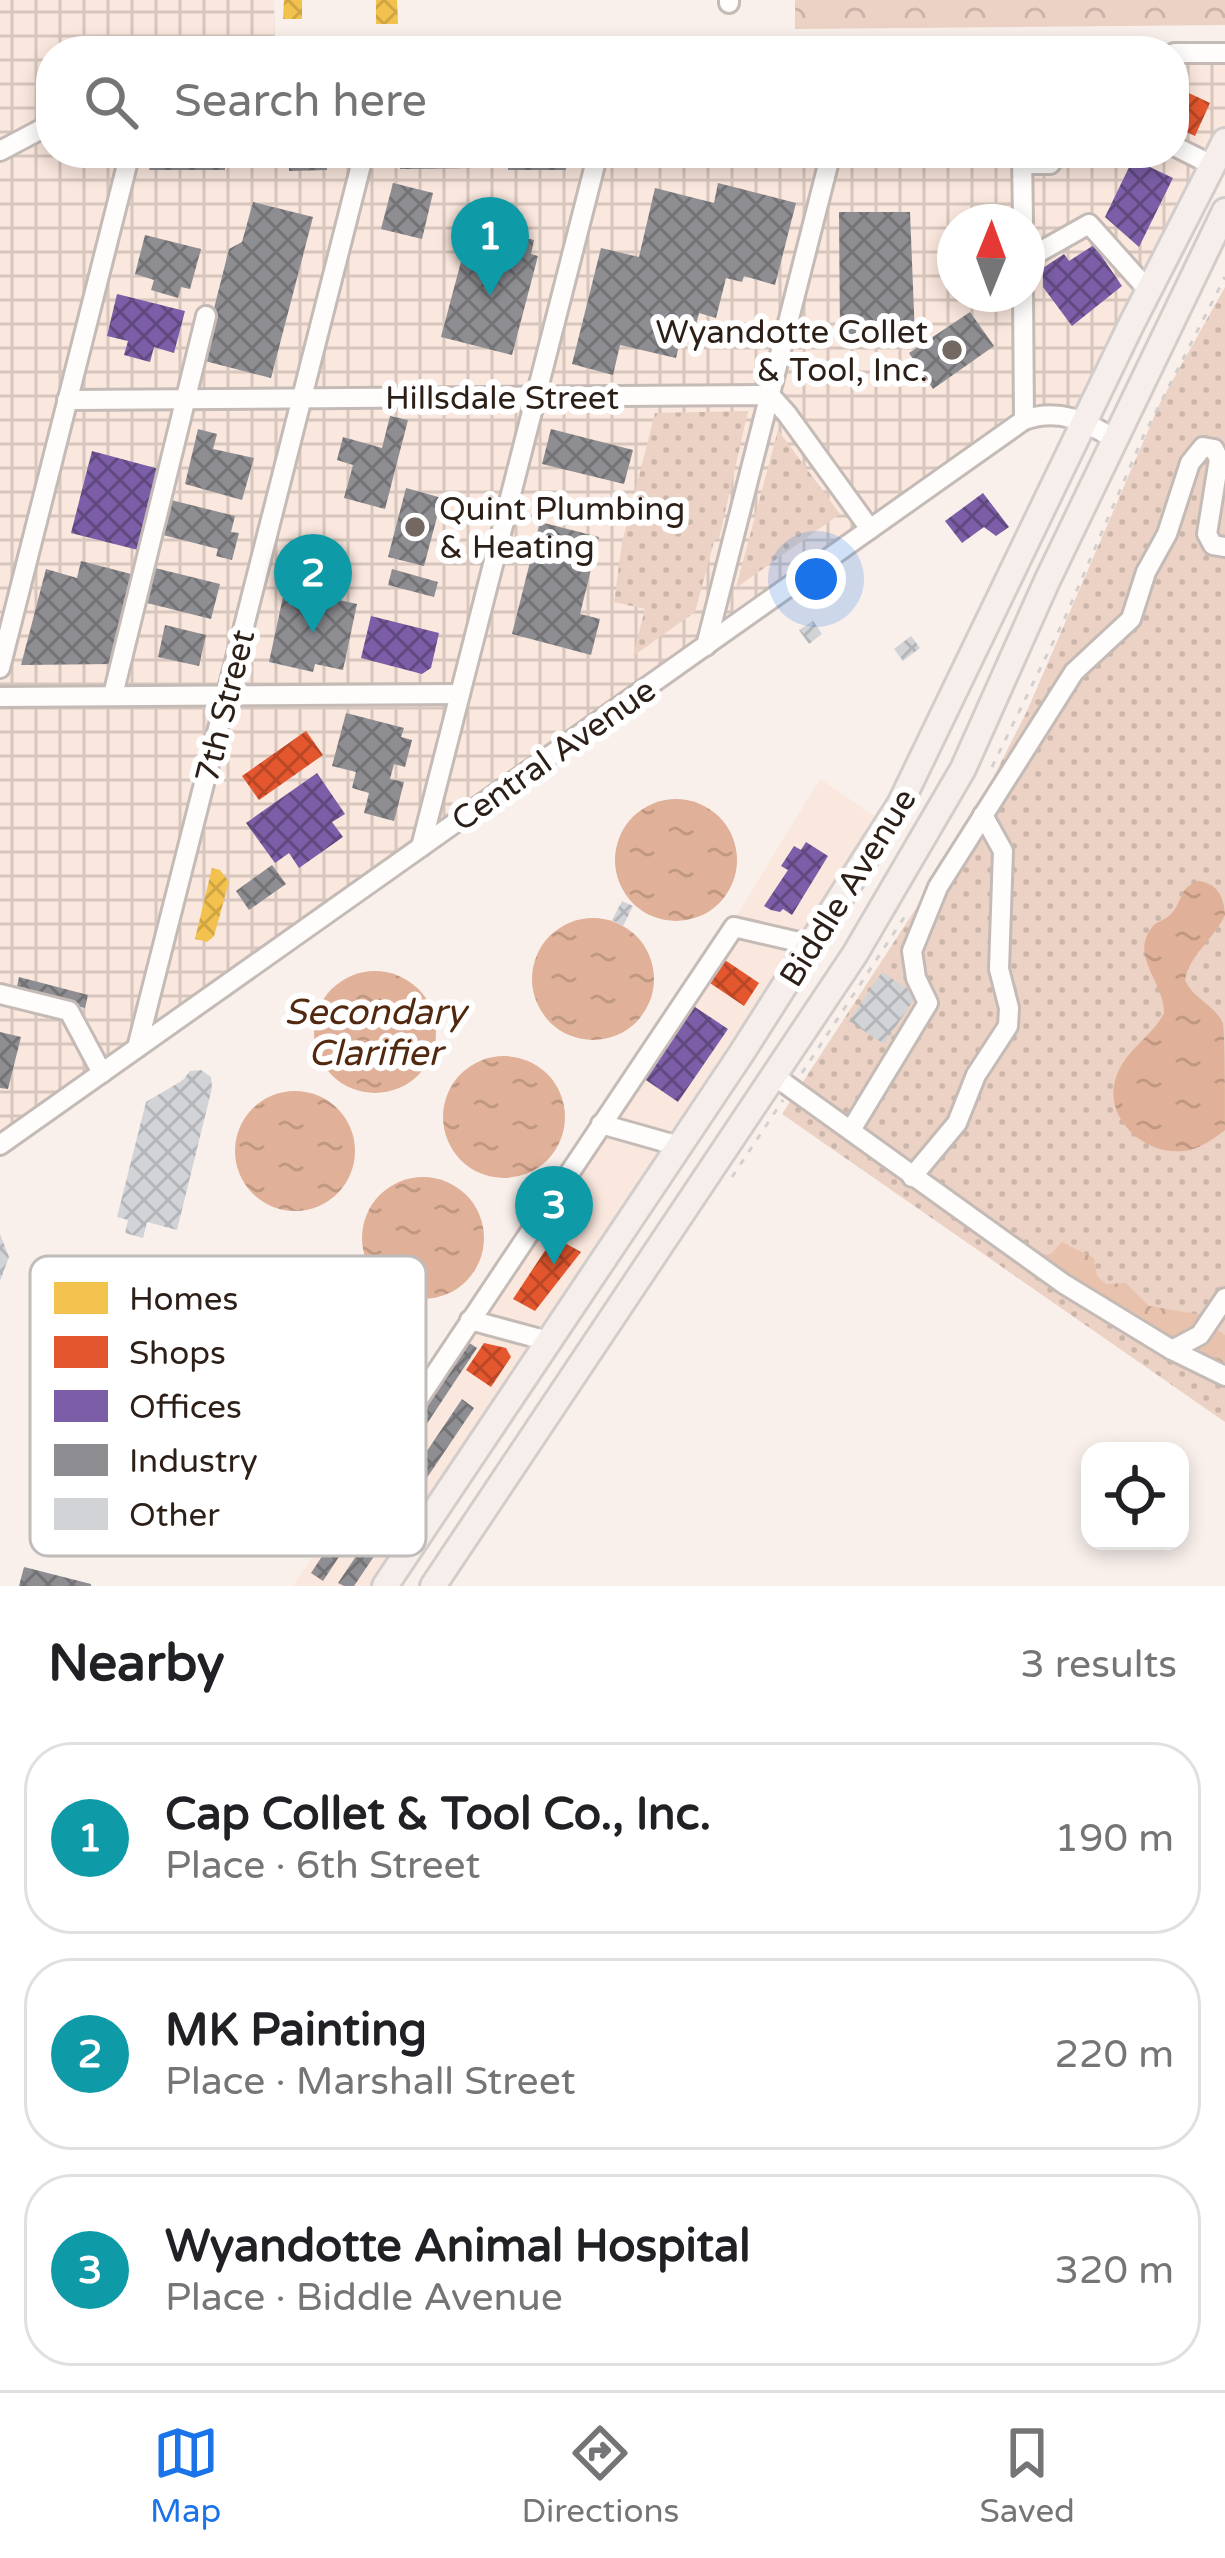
<!DOCTYPE html>
<html lang="en">
<head>
<meta charset="utf-8">
<style>
  body { margin:0; font-family:"Varela Round",sans-serif; background:#f6f6f6; color:#202124 }
  .controls { position:absolute; right:36px; bottom:36px; display:grid; overflow:hidden; border-radius:24px; box-shadow:0 6px 18px #0003 }
  .controls button { width:108px; height:108px; display:grid; place-items:center; padding:0; border:0; border-bottom:3px solid #e0e0e0; background:#fff; color:#202124; font:60px sans-serif }
  .compass { position:absolute; left:937px; top:204px; width:108px; height:108px; border-radius:50%; background:#fff; box-shadow:0 6px 18px #0003; rotate:1deg }
  .you { position:absolute; left:816px; top:579px; width:42px; height:42px; margin:-30px; border:9px solid #fff; border-radius:50%; background:#1a73e8; box-shadow:0 0 0 18px #1a73e833 }
  .badge { display:grid; place-items:center; width:78px; height:78px; border-radius:50%; background:#1a73e8; color:#fff; font-size:39px; font-weight:700 }
  .pin { position:absolute; translate:-50% -99px; filter:drop-shadow(0 3px 6px #0008) }
  .pin::after { content:''; position:absolute; top:63px; width:42px; height:36px; background:inherit; clip-path:polygon(0 0,100% 0,50% 100%) }
  .list { margin:0; padding:0; list-style:none }
  h2 { display:flex; justify-content:space-between; align-items:center; height:156px; margin:0; padding:0 48px; font-size:51px }
  h2 small { font-size:39px; font-weight:400; color:#757577 }
  .list li { display:grid; grid-template-columns:78px 1fr auto; gap:36px; align-items:center; box-sizing:border-box; height:192px; margin:0 24px 24px; padding:0 24px; border:3px solid #e0e0e0; border-radius:48px }
  .list b { display:block; font-size:45px; white-space:nowrap }
  .list p { margin:0; font-size:39px; white-space:nowrap; color:#757577 }
  .list em { font-size:39px; font-style:normal; color:#757577 }
  .icon { flex:none; width:66px; height:66px; fill:none; stroke:currentColor; stroke-width:2; stroke-linecap:round; stroke-linejoin:round }
  .map { position:relative; flex:none; width:1225px; height:1586px; overflow:hidden }
  .search { position:absolute; background:#fff; box-shadow:0 6px 18px #0003; left:36px; right:36px; top:36px; height:132px; display:flex; align-items:center; gap:30px; box-sizing:border-box; padding:0 42px; border-radius:48px; color:#757577; font-size:45px }
  .sheet { height:804px; background:#fff }
  nav { display:flex; justify-content:space-around; align-items:center; box-sizing:border-box; height:168px; border-top:3px solid #e0e0e0; background:#fff; font-size:33px; color:#757577 }
  nav a { display:grid; justify-items:center; gap:6px }
  nav .on { color:#1a73e8 }
  .map>svg:first-child { display:block }
</style>
</head>
<body>
<div class="map">
<svg width="1225" height="1586" viewBox="0 0 1225 1586">
  <defs>
    <pattern id="industrial-grid" width="8" height="8" patternUnits="userSpaceOnUse" patternTransform="scale(3)"><rect width="8" height="8" fill="#fae7dd"/><path d="M0 4h8M4 0v8" fill="none" stroke="#d6c6bd"/></pattern>
    <pattern id="grass-dots" width="8" height="8" patternUnits="userSpaceOnUse" patternTransform="scale(3)"><rect width="8" height="8" fill="#ecd2c4"/><path d="M2 2h.1M6 6h.1" fill="none" stroke="#cbb4a8" stroke-width="1.8" stroke-linecap="round"/></pattern>
    <pattern id="forest-crowns" width="20" height="18" patternUnits="userSpaceOnUse" patternTransform="scale(3)"><rect width="20" height="18" fill="#e9c2ad"/><path d="M2 6a3 3 0 1 1 6 0M12 15a3 3 0 1 1 6 0" fill="none" stroke="#c8a694"/></pattern>
    <pattern id="park-crowns" width="20" height="18" patternUnits="userSpaceOnUse" patternTransform="scale(3)"><rect width="20" height="18" fill="#ecd2c4"/><path d="M2 6a3 3 0 1 1 6 0M12 15a3 3 0 1 1 6 0" fill="none" stroke="#cbb4a8"/></pattern>
    <pattern id="water-ripples" width="26" height="14" patternUnits="userSpaceOnUse" patternTransform="scale(3)"><rect width="26" height="14" fill="#e0b198"/><path d="M2 4q2-2 4 0t4 0M15 11q2-2 4 0t4 0" fill="none" stroke="#c09882"/></pattern>
    <pattern id="homes-cross-hatch" width="8" height="8" patternUnits="userSpaceOnUse" patternTransform="scale(3)"><rect width="8" height="8" fill="#f2c14e"/><path d="M0 0l8 8M0 8l8-8" fill="none" stroke="#d0a543"/></pattern>
    <pattern id="shops-cross-hatch" width="8" height="8" patternUnits="userSpaceOnUse" patternTransform="scale(3)"><rect width="8" height="8" fill="#e4572e"/><path d="M0 0l8 8M0 8l8-8" fill="none" stroke="#b94726"/></pattern>
    <pattern id="offices-cross-hatch" width="8" height="8" patternUnits="userSpaceOnUse" patternTransform="scale(3)"><rect width="8" height="8" fill="#7b5ea7"/><path d="M0 0l8 8M0 8l8-8" fill="none" stroke="#60497f"/></pattern>
    <pattern id="industry-cross-hatch" width="8" height="8" patternUnits="userSpaceOnUse" patternTransform="scale(3)"><rect width="8" height="8" fill="#8d8d92"/><path d="M0 0l8 8M0 8l8-8" fill="none" stroke="#737376"/></pattern>
    <pattern id="building-cross-hatch" width="8" height="8" patternUnits="userSpaceOnUse" patternTransform="scale(3)"><rect width="8" height="8" fill="#d2d3d7"/><path d="M0 0l8 8M0 8l8-8" fill="none" stroke="#b4b5b8"/></pattern>
  </defs>
  <rect width="100%" height="100%" fill="#f9f0ec"/>
  <path fill="#fae7dd" d="M820,779l68,46 -503,761h-92l439,-663z"/>
  <path fill="url(#industrial-grid)" fill-rule="evenodd" d="M0,0h274l1,51h-224v102h1123v-100h51v88l-140,282 -41,-10 -1044,732zM955,222h72v72h-72z"/>
  <g fill="url(#grass-dots)">
    <path d="M1225,287v1135l-443,-308 183,-281 62,-122 133,-308z"/>
    <path d="M748,411l-29,128 -4,-1 -20,74 -62,44 12,-47 -31,-7 8,-59 33,-130z"/>
    <path d="M778,430l62,84 -104,74z"/>
  </g>
  <g fill="url(#forest-crowns)">
    <path d="M1062,1242l32,16 3,18 9,8 20,-1 23,23 53,9 4,8 -30,21 -121,-74 -17,-15 13,-1z"/>
    <path d="M1212,1326l13,9v36l-46,-21z"/>
  </g>
  <path fill="url(#park-crowns)" d="M795,0h430v25l-430,4z"/>
  <g fill="url(#water-ripples)">
    <circle cx="676" cy="860" r="61"/>
    <path d="M1199,881c19,3 25,16 26,34 -11,24 -35,39 -40,65 8,19 29,24 38,43 2,15 2,86 2,107 -12,9 -26,20 -42,21 -38,4 -78,-31 -68,-70 8,-31 36,-42 49,-68 1,-31 -37,-58 -10,-88 5,-4 12,-6 16,-10 14,-14 8,-28 29,-34z"/>
    <circle cx="593" cy="979" r="61"/>
    <circle cx="375" cy="1032" r="61"/>
    <circle cx="504" cy="1117" r="61"/>
    <circle cx="295" cy="1151" r="60"/>
    <circle cx="423" cy="1238" r="61"/>
  </g>
  <g fill="url(#homes-cross-hatch)">
    <path d="M284,0h18v19h-19z"/>
    <path d="M376,0h21l1,24h-22z"/>
    <path d="M212,868l8,2 9,12 -15,54 -7,6 -12,-3z"/>
  </g>
  <g fill="url(#shops-cross-hatch)">
    <path d="M1174,86l36,17 -15,33 -21,-10z"/>
    <path d="M306,731l17,24 -64,45 -17,-24z"/>
    <path d="M722,958l37,25 -15,23 -37,-25z"/>
    <path d="M554,1237l27,15 -46,59 -22,-12z"/>
    <path d="M484,1343l22,5 5,9 -20,30 -25,-17z"/>
  </g>
  <g fill="url(#offices-cross-hatch)">
    <path d="M1133,159l40,19 -34,69 -34,-30z"/>
    <path d="M1094,245l28,41 -50,40 -29,-39v-19l21,-14 5,7z"/>
    <path d="M117,294l68,17 -11,42 -20,-6 -4,15 -26,-7 4,-14 -21,-5z"/>
    <path d="M92,451l67,18 -21,81 -67,-17z"/>
    <path d="M983,493l26,34 -13,9 -12,-9 -22,16 -17,-22z"/>
    <path d="M371,616l68,17 -8,35 -9,6 -61,-16z"/>
    <path d="M317,773l28,41 -13,8 11,15 -44,31 -10,-15 -14,10 -29,-40z"/>
    <path d="M806,842l22,14 -36,59 -9,-6 -3,3 -9,-2 -7,-4 24,-36 -7,-4 13,-20 7,4z"/>
    <path d="M689,1003l39,26 -50,73 -35,-24z"/>
  </g>
  <g fill="url(#industry-cross-hatch)">
    <path d="M154,153h71v17h-76z"/>
    <path d="M289,153h38v17l-38,1z"/>
    <path d="M400,153h77l1,15 -78,1z"/>
    <rect x="508" y="153" width="58" height="17"/>
    <path d="M866,153h137v10l-137,1z"/>
    <path d="M393,183l40,10 -11,46 -41,-10z"/>
    <path d="M718,183l78,20 -21,82 -31,-9 -2,6 -16,-4 -10,40 -17,-5 -5,20 -11,-4 -7,29 -56,-13 -7,30 -41,-11 29,-116 38,9 16,-69 59,15z"/>
    <path d="M253,202l60,15 -42,161 -70,-18 28,-111 13,-7z"/>
    <path d="M839,212h71l5,125 -75,1z"/>
    <path d="M471,224l63,16 -3,14 7,2 -26,99 -71,-18z"/>
    <path d="M145,235l56,14 -11,40 -9,-2 -3,11 -27,-8 3,-10 -19,-6z"/>
    <path d="M970,312l24,34 -61,43 -24,-36z"/>
    <path d="M390,416l18,4 -23,89 -41,-11 9,-33 -16,-5 6,-23 39,11z"/>
    <path d="M198,429l19,5 -4,15 41,9 -12,42 -57,-16z"/>
    <path d="M551,429l82,21 -9,34 -82,-20z"/>
    <path d="M406,488l36,10 -18,68 -36,-9z"/>
    <path d="M167,499l68,17 -4,16 8,1 -7,27 -16,-4 2,-7 -59,-15z"/>
    <path d="M540,522l59,15 -19,77 20,5 -9,36 -79,-21z"/>
    <path d="M81,561l54,14 -22,89 -92,1 25,-96 31,9z"/>
    <path d="M151,567l69,17 -9,35 -68,-17z"/>
    <path d="M392,569l46,13 -4,15 -46,-12z"/>
    <path d="M285,588l72,16 -14,66 -28,-6 -2,8 -44,-10z"/>
    <path d="M165,625l41,10 -7,31 -41,-9z"/>
    <path d="M346,713l58,15 -3,9 11,3 -7,27 -11,-3 -4,15 14,3 -10,39 -30,-8 5,-20 -17,-5 4,-16 -24,-6z"/>
    <path d="M272,865l14,19 -37,26 -13,-19z"/>
    <path d="M19,977l69,18 -3,13 -69,-17z"/>
    <path d="M0,1032l21,5 -13,52 -8,-1z"/>
    <path d="M465,1340l12,8 -154,233 -12,-8z"/>
    <path d="M462,1399l12,9 -120,178h-10l-6,-3z"/>
    <path d="M24,1567l67,17v2h-72z"/>
  </g>
  <g fill="url(#building-cross-hatch)">
    <path d="M813,621l9,13 -13,10 -10,-14z"/>
    <path d="M911,636l9,12 -17,13 -9,-12z"/>
    <path d="M622,901l11,5 -10,20 -11,-6z"/>
    <path d="M882,972l35,23 -33,49 -35,-23z"/>
    <path d="M201,1070l10,7 1,11 -35,142 -30,-8 -4,16 -18,-5 3,-13 -11,-3 29,-115 37,-22 7,-9z"/>
    <path d="M0,1234l9,23 -9,24z"/>
  </g>
  <g fill="none" stroke-linecap="round" stroke-linejoin="round">
    <defs>
      <g id="minor">
        <path d="M729,0v3"/>
        <path d="M1174,53h51"/>
        <path d="M1174,146l38,19"/>
        <path d="M0,151l51,-27"/>
        <path d="M1022,153l1,69"/>
        <path d="M1022,164h28l9,-11"/>
        <path d="M1027,259l62,-35 59,66"/>
        <path d="M1023,294l1,126"/>
        <path d="M67,400l703,-5 17,19 83,115"/>
        <path d="M706,646l125,-493"/>
        <path d="M0,668l130,-515"/>
        <path d="M113,695l93,-379"/>
        <path d="M0,697l460,-3"/>
        <path d="M421,847l177,-694"/>
        <path d="M0,994l69,17 33,62"/>
        <path d="M137,1048l227,-895"/>
        <path d="M773,1075l291,209 108,66 53,26"/>
        <path d="M601,1124l78,22"/>
        <path d="M851,1130l77,-127 -12,-25 -4,-27 26,-64 136,-215 57,-53 15,-47 21,-38 23,-71 13,-16 11,2 5,10 -12,75 6,11 12,2"/>
        <path d="M0,1145l1024,-725c36,-13 61,2 93,20"/>
        <path d="M912,1177l45,-54 19,-48 32,-49 1,-18 -10,-39 4,-118 -20,-36"/>
        <path d="M470,1320l78,21"/>
        <path d="M1172,1350l28,-15 25,-37"/>
        <path d="M391,1440l343,-513 78,18"/>
      </g>
      <g id="major">
        <path d="M385,1586l356,-532 159,-250 230,-477 95,-186"/>
        <path d="M433,1586l422,-632 108,-185 84,-188 178,-370"/>
      </g>
    </defs>
    <use href="#minor" stroke="#c5bbb6" stroke-width="24"/>
    <use href="#major" stroke="#d2cdca" stroke-width="30"/>
    <g stroke="#d3cfcd" stroke-width="3" stroke-dasharray="6 9" stroke-linecap="butt">
      <path d="M992,767l72,-147 79,-183 82,-160"/>
      <path d="M802,1073l107,-163"/>
      <path d="M732,1177l51,-77"/>
    </g>
    <use href="#minor" stroke="#fefdfc" stroke-width="18"/>
    <use href="#major" stroke="#f6eeea" stroke-width="24"/>
  </g>
  <g fill="#746862" stroke="#fff" stroke-width="4.5">
    <circle cx="952" cy="350" r="12"/>
    <circle cx="415" cy="527" r="12"/>
  </g>
  <g text-anchor="middle" stroke-width="12" stroke-linejoin="round" paint-order="stroke">
    <g font-size="33" fill="#2c1f18" stroke="#fff" text-anchor="end">
      <text x="928" y="343">Wyandotte Collet<tspan x="928" dy="38">&amp; Tool, Inc.</tspan></text>
      <text x="439" y="520" text-anchor="start">Quint Plumbing<tspan x="439" dy="38">&amp; Heating</tspan></text>
    </g>
    <g font-size="33" fill="#2c1f18" stroke="#fff">
      <text x="502" y="409">Hillsdale Street</text>
      <text transform="translate(224 706) rotate(-76)" y="12">7th Street</text>
      <text transform="translate(553 754) rotate(-35)" y="12">Central Avenue</text>
      <text transform="translate(847 887) rotate(-58)" y="12">Biddle Avenue</text>
    </g>
    <g font-size="36" font-style="italic" fill="#52290f" stroke="#fff">
      <text x="375" y="1024">Secondary<tspan x="375" dy="41">Clarifier</tspan></text>
    </g>
  </g>
  <rect x="30" y="1256" width="396" height="300" rx="18" fill="#fff" stroke="#c0bcba" stroke-width="3"/>
  <rect x="54" y="1282" width="54" height="32" fill="#f2c14e"/>
  <rect x="54" y="1336" width="54" height="32" fill="#e4572e"/>
  <rect x="54" y="1390" width="54" height="32" fill="#7b5ea7"/>
  <rect x="54" y="1444" width="54" height="32" fill="#8d8d92"/>
  <rect x="54" y="1498" width="54" height="32" fill="#d2d3d7"/>
  <g font-size="33" fill="#2c1f18">
    <text x="129" y="1310">Homes</text>
    <text x="129" y="1364">Shops</text>
    <text x="129" y="1418">Offices</text>
    <text x="129" y="1472">Industry</text>
    <text x="129" y="1526">Other</text>
  </g>
</svg>
<div class="controls">
<button><svg class="icon" aria-label="locate" viewBox="0 0 24 24"><circle cx="12" cy="12" r="6"/><path d="M12 2v4M12 18v4M2 12h4M18 12h4"/></svg></button>
</div>
<svg class="compass" viewBox="-18 -18 36 36"><path d="M0-13l5 13h-10z" fill="#e53935"/><path d="M0 13l5-13h-10z" fill="#757577"/></svg>
<div class="you"></div>
<div class="pin badge" style="left:490px;top:296px;background:#0f9aa8">1</div>
<div class="pin badge" style="left:313px;top:633px;background:#0f9aa8">2</div>
<div class="pin badge" style="left:554px;top:1265px;background:#0f9aa8">3</div>
<div class="search"><svg class="icon" aria-label="search" viewBox="0 0 24 24"><circle cx="10" cy="10" r="6"/><path d="M15 15l6 6"/></svg>Search here</div>
</div>
<section class="sheet">
<h2>Nearby<small>3 results</small></h2>
<ul class="list">
<li><span class="badge" style="background:#0f9aa8">1</span><div><b>Cap Collet &amp; Tool Co., Inc.</b><p>Place · 6th Street</p></div><em>190 m</em></li>
<li><span class="badge" style="background:#0f9aa8">2</span><div><b>MK Painting</b><p>Place · Marshall Street</p></div><em>220 m</em></li>
<li><span class="badge" style="background:#0f9aa8">3</span><div><b>Wyandotte Animal Hospital</b><p>Place · Biddle Avenue</p></div><em>320 m</em></li>
</ul>
</section>
<nav>
<a class="on"><svg class="icon" aria-label="map" viewBox="0 0 24 24"><path d="M3 6l6-2 6 2 6-2v14l-6 2-6-2-6 2zM9 4v14M15 6v14"/></svg>Map</a>
<a><svg class="icon" aria-label="directions" viewBox="0 0 24 24"><path d="M12 3l9 9-9 9-9-9zM9 14v-3h6M13 9l2 2-2 2"/></svg>Directions</a>
<a><svg class="icon" aria-label="saved" viewBox="0 0 24 24"><path d="M7 4h10v16l-5-4-5 4z"/></svg>Saved</a>
</nav>
</body>
</html>
